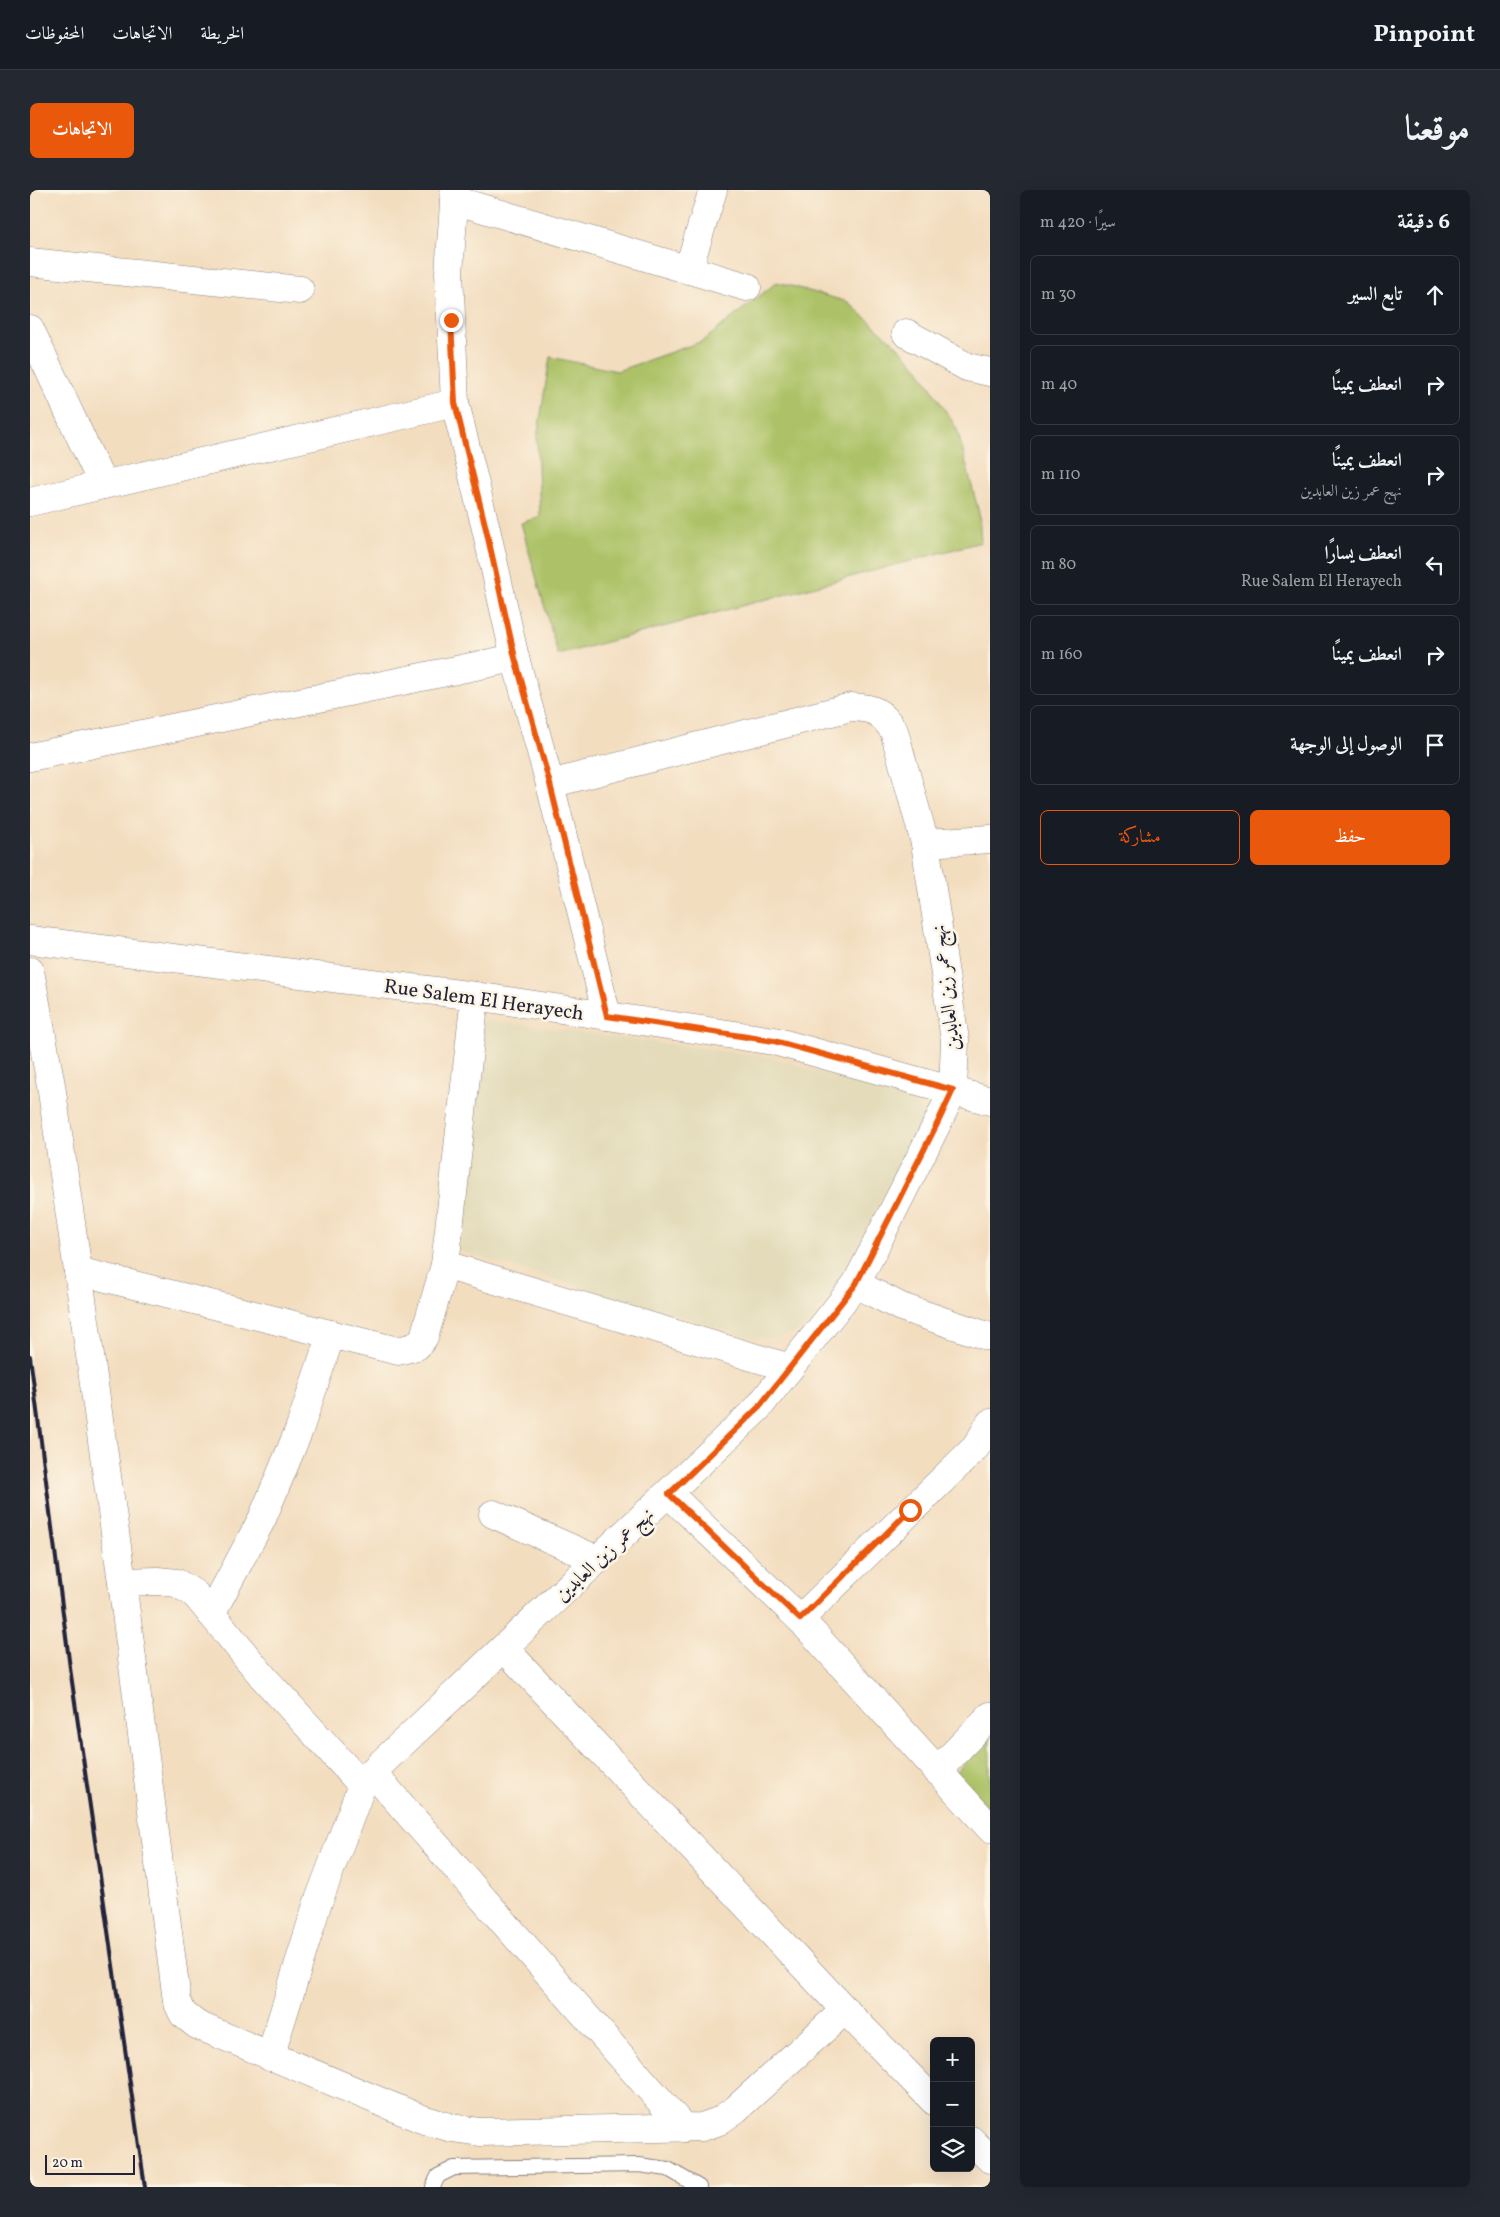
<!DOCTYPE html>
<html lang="ar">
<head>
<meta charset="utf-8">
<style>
  body { margin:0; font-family:Vollkorn,Amiri,serif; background:#242831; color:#f1f3f6; direction:rtl }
  .controls { position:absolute; right:15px; bottom:15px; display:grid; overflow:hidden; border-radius:8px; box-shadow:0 5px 20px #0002 }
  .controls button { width:45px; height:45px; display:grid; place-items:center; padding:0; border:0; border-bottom:1px solid #363941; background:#171b24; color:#f1f3f6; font:25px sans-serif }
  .scale { position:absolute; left:15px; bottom:12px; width:90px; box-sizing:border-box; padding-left:5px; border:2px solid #22223b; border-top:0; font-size:14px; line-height:18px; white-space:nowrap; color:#22223b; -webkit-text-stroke:4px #fcf5e5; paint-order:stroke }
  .stop { position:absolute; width:15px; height:15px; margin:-11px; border:4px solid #ea580c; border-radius:50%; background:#fff }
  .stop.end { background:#ea580c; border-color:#fff; box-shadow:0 1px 5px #0008 }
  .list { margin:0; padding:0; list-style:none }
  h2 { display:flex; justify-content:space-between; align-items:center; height:65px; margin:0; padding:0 20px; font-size:21px }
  h2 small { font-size:16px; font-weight:400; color:#9ea1a6 }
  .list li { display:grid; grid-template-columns:32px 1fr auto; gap:15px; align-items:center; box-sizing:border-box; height:80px; margin:0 10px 10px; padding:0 10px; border:1px solid #363941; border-radius:8px }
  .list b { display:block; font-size:19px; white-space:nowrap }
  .list p { margin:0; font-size:16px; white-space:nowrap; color:#9ea1a6 }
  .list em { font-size:16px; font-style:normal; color:#9ea1a6 }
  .actions { display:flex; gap:10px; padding:15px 20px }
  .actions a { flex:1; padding:11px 0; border:1px solid #ea580c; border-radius:8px; text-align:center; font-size:18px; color:#ea580c }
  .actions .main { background:#ea580c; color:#fff }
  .icon { flex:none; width:28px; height:28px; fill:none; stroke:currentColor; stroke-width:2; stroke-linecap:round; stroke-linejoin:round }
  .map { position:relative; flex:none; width:960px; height:1997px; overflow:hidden; direction:ltr; border-radius:8px }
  header { display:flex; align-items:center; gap:30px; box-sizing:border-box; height:70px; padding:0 25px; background:#171b24; border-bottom:1px solid #363941 }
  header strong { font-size:24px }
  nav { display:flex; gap:28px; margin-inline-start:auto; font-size:18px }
  .intro { display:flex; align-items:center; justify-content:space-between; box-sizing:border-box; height:120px; padding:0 30px }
  h1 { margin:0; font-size:35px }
  .button { padding:12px 22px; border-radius:8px; background:#ea580c; color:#fff; font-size:18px; font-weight:700 }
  main { display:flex; gap:30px; padding:0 30px }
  aside { flex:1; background:#171b24; border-radius:8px; box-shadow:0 5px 20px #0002 }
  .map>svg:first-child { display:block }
</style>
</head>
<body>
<header>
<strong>Pinpoint</strong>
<nav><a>الخريطة</a><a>الاتجاهات</a><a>المحفوظات</a></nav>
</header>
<div class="intro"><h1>موقعنا</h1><a class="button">الاتجاهات</a></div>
<main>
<aside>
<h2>6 دقيقة<small>سيرًا · 420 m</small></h2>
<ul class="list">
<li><svg class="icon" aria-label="ahead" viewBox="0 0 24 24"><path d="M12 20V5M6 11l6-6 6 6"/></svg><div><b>تابع السير</b></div><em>30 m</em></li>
<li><svg class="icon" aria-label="right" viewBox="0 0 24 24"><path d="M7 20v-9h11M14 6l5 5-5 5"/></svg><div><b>انعطف يمينًا</b></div><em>40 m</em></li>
<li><svg class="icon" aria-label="right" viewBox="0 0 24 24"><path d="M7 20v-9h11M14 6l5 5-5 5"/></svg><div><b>انعطف يمينًا</b><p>نهج عمر زين العابدين</p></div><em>110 m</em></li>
<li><svg class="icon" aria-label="left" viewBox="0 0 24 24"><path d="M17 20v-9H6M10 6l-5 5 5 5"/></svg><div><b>انعطف يسارًا</b><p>Rue Salem El Herayech</p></div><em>80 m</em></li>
<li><svg class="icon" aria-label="right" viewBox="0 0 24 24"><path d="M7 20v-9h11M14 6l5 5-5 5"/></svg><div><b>انعطف يمينًا</b></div><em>160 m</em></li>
<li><svg class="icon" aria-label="arrive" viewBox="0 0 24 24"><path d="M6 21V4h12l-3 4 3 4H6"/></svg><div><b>الوصول إلى الوجهة</b></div></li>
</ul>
<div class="actions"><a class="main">حفظ</a><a>مشاركة</a></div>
</aside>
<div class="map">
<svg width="960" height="1997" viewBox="0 0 960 1997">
  <rect width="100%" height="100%" fill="#fcf5e5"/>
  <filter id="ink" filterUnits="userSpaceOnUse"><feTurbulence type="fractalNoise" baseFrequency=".02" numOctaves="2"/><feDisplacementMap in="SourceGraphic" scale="10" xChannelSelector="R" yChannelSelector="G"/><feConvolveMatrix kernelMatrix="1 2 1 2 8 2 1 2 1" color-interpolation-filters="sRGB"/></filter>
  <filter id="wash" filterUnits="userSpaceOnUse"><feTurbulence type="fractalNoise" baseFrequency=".0096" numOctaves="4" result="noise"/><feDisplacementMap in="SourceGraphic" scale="20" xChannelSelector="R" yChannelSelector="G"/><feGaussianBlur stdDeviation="1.12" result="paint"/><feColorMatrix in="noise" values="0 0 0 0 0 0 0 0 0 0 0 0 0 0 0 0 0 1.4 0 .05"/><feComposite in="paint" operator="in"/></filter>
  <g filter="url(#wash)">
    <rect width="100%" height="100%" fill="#f3ddbf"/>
    <path fill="#e3dbba" d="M453,830l286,37 146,44 9,17 -95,181 -17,20 -17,14 -20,5h-22l-297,-88z"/>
    <g fill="#adc267" stroke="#687251">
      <path d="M747,92l71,20 46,41 25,26 38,60 22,84 2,29 -423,113 -37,-132 19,-6 -3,-78 13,-82 67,14 86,-30z"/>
      <path d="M960,1547v72l-35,-36z"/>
    </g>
  </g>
  <g filter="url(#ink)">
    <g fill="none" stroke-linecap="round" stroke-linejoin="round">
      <defs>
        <path id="service" d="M403,1997l5,-11 16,-8 185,-3 29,4 31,18"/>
        <g id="minor">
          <path d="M425,0l-6,83 6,130 31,126 29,129 35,126 57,232"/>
          <path d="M424,10l293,87"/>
          <path d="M0,72l270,28"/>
          <path d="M658,80l25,-80"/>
          <path d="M0,139l73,156"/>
          <path d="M876,143l61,34 23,5"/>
          <path d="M0,312l425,-99"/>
          <path d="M0,567l485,-99"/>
          <path d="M895,653l65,-4"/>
          <path d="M0,750l445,56 299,45 216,60"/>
          <path d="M0,781l21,114 27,186 44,311 55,419 6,13 14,11 225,94 30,9 28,4 222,-5 17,-6 17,-12 109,-99"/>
          <path d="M445,806l-30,269 345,103"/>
          <path d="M48,1081l320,80 19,-5 7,-9 21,-72"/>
          <path d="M826,1094l45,23 89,30"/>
          <path d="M639,1304l131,125 190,209"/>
          <path d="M463,1324l105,46"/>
          <path d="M92,1392l36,-1 19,2 18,11 69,84 98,107"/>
          <path d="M181,1424l51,-95 37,-89 32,-96"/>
          <path d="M770,1429l176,-172 14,-24"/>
          <path d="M474,1458l341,362 89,91"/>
          <path d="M907,1581l53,-55"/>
          <path d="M342,1582l312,356"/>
          <path d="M240,1867l47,-152 45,-120 10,-13 386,-364 98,-124 82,-162 15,-32 2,-50 -30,-197 -31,-112c-13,-20 -20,-23 -43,-24l-301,77"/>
          <path d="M941,1950l19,19"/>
        </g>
      </defs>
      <use href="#service" stroke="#8a807d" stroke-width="16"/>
      <use href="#minor" stroke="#8a807d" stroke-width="29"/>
      <use href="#service" stroke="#fff" stroke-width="14"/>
      <use href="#minor" stroke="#fff" stroke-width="28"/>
      <path stroke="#22223b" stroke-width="4" d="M0,1166l40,312 75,519"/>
    </g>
  </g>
  <g fill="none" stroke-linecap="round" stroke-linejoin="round" filter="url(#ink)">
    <path stroke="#ea580c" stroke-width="6" d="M421,130l4,83 31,126 29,129 35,126 57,232 167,25 179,49 -15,32 -82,162 -98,124 -89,86 131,125 110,-109"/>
  </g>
  <g text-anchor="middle" stroke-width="5" stroke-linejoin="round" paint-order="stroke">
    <g font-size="20" fill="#22223b" stroke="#fcf5e5">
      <text transform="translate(915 798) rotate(-97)" y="7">نهج عمر زين العابدين</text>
      <text transform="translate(454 809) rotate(8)" y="7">Rue Salem El Herayech</text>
      <text transform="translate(574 1364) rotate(-43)" y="7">نهج عمر زين العابدين</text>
    </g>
  </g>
</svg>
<div class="controls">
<button>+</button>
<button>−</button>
<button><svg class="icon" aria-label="layers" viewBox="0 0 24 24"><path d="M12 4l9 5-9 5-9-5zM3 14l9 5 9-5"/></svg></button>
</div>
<div class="scale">20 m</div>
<div class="stop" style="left:880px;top:1320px"></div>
<div class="stop end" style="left:421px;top:130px"></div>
</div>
</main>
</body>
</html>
